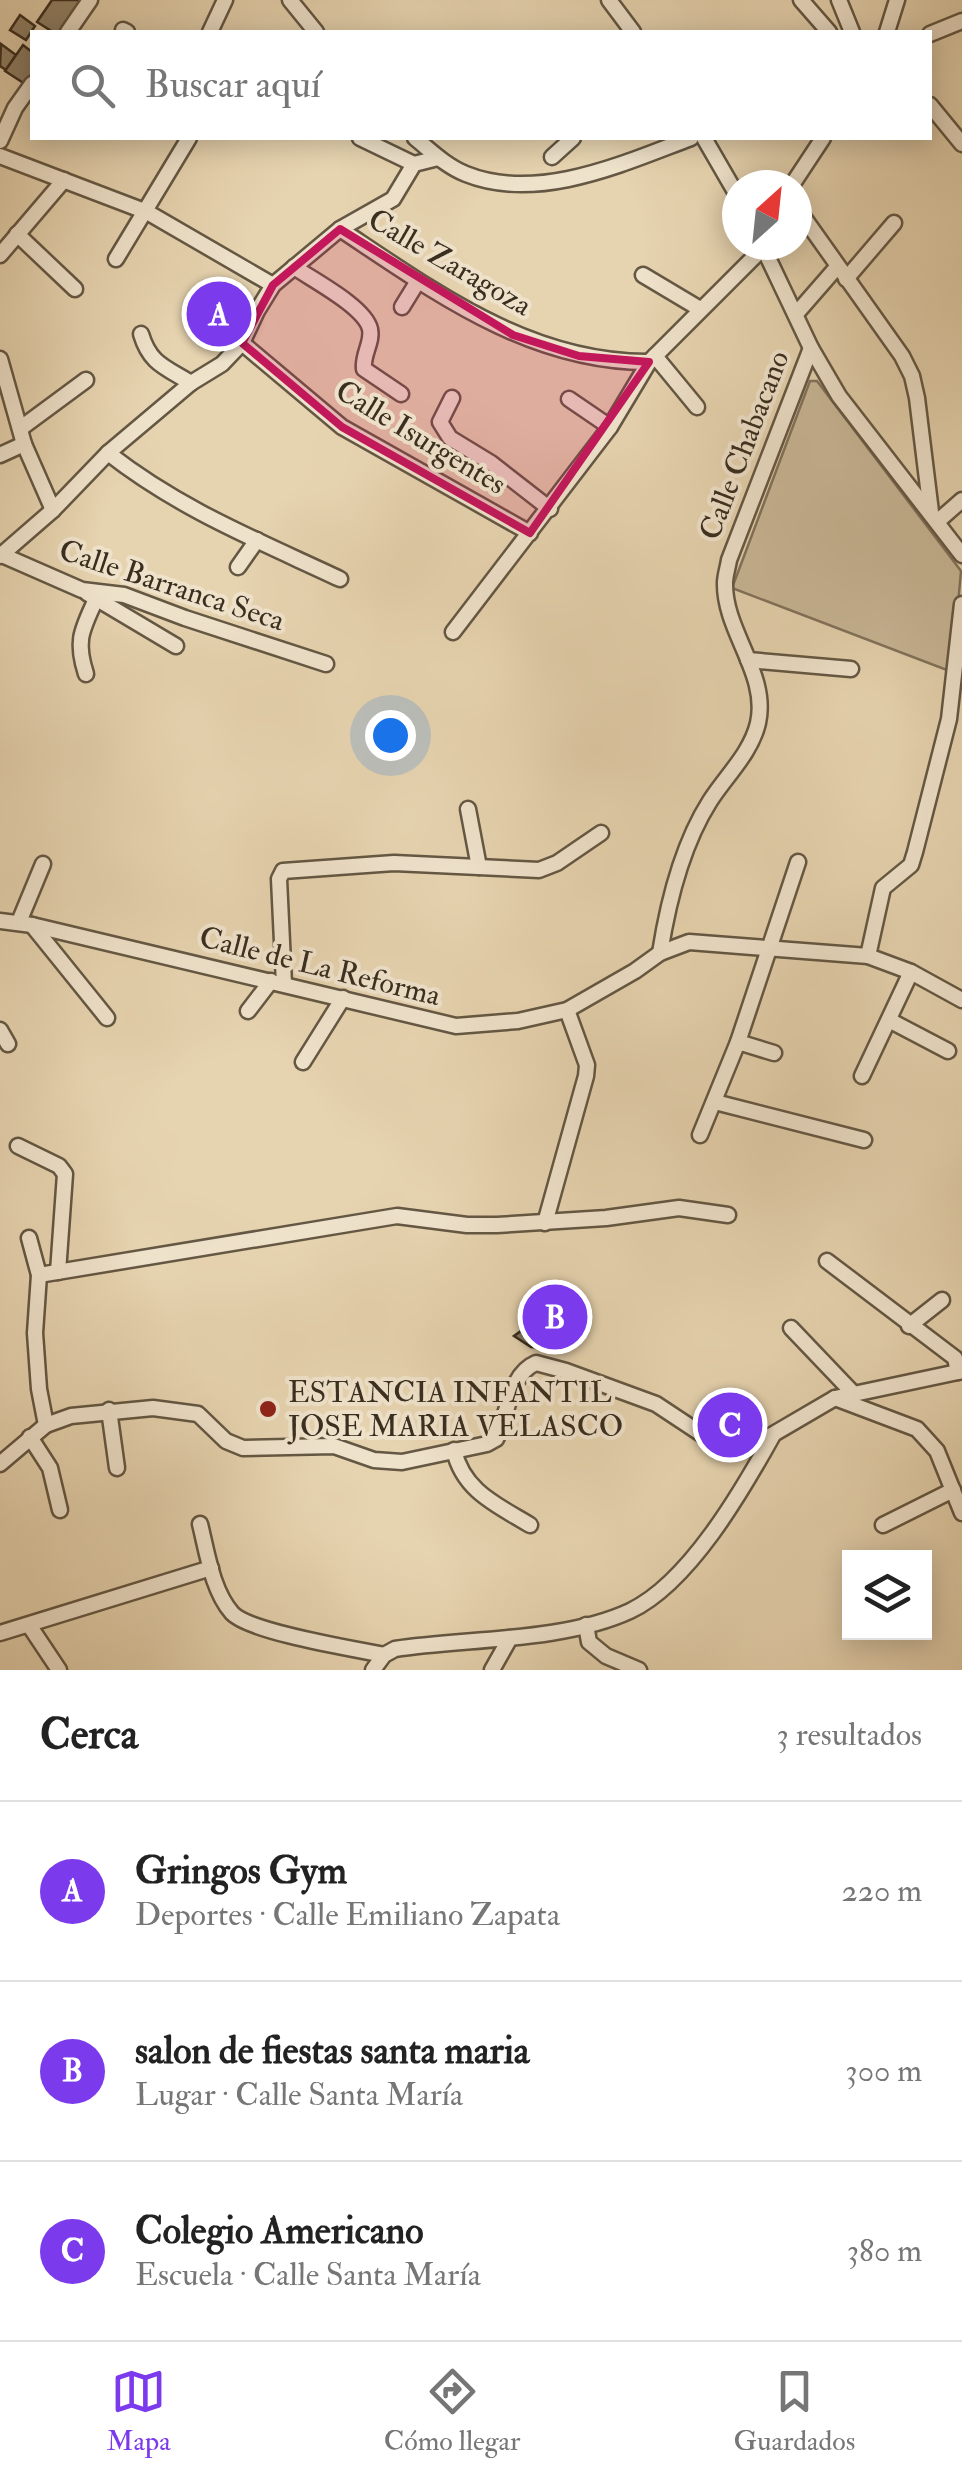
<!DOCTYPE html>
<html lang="es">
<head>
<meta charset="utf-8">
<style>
  body { margin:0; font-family:"IM FELL Double Pica",serif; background:#f2f2f2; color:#222 }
  .controls { position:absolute; right:30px; bottom:30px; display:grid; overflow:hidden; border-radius:0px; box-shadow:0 5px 25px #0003 }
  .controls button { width:90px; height:90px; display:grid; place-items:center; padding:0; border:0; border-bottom:2px solid #e0e0e0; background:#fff; color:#222; font:50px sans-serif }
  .compass { position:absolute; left:722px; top:170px; width:90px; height:90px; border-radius:50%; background:#fff; box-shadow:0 5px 25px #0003; rotate:27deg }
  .you { position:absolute; left:390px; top:735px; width:35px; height:35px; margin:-25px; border:8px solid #fff; border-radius:50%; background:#1a73e8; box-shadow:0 0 0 15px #1a73e833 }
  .badge { display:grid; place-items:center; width:65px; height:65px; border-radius:50%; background:#7c3aed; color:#fff; font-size:32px; font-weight:700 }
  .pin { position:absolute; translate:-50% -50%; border:5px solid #fff; box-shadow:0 2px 10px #0006 }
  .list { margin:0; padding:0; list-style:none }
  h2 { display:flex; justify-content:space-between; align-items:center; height:130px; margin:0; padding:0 40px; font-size:42px }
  h2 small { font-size:32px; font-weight:400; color:#767676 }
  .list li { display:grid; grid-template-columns:65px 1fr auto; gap:30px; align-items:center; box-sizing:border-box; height:180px; padding:0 40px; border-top:2px solid #e0e0e0 }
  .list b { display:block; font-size:38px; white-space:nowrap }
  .list p { margin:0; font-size:32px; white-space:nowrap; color:#767676 }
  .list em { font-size:32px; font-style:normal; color:#767676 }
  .icon { flex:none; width:55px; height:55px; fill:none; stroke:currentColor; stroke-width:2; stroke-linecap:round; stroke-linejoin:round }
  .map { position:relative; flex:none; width:962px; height:1670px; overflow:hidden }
  .search { position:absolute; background:#fff; box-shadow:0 5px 25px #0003; left:30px; right:30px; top:30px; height:110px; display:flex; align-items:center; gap:25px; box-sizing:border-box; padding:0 35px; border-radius:0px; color:#767676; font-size:38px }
  .sheet { height:670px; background:#fff }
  nav { display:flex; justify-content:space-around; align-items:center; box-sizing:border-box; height:140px; border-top:2px solid #e0e0e0; background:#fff; font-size:28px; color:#767676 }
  nav a { display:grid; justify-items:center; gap:5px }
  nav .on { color:#7c3aed }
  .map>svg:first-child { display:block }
</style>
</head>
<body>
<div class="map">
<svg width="962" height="1670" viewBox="0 0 962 1670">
  <rect width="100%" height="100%" fill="#e6d3af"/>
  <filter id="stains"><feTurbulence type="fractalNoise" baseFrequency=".002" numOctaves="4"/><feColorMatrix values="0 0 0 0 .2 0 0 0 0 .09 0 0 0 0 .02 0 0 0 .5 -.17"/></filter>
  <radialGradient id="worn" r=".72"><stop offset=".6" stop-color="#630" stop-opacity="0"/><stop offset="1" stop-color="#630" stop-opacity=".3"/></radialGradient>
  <path fill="#c9b797" stroke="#81725b" stroke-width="2.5" d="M810,381h7l144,190 -9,101 -220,-84z"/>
  <g fill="#93846a" stroke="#392e1f" stroke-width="2.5">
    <path d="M52,0h25l5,3 -21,29h-8l-16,-10z"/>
    <path d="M20,15l15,11 -9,14 -16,-10z"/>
    <path d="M1,44l15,11 -10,15 -6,-4z"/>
    <path d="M23,45l9,7v21l-7,11 -20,-13z"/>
    <path d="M208,294l32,28 -10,12 -33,-28z"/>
    <path d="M560,1303l20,28 -25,18 -24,-2 -17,-11z"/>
  </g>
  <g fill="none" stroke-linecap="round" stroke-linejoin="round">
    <defs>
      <g id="minor">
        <path d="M290,0l26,32"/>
        <path d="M609,0l24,32"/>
        <path d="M801,0l28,32"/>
        <path d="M839,0l13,32"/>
        <path d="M123,30l4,2"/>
        <path d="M68,32l22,-32"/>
        <path d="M210,32l15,-32"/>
        <path d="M887,32l10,-32"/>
        <path d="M930,34l32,-13"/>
        <path d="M930,105l32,39"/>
        <path d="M360,138l54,26"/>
        <path d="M415,138c16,13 31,28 51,36 72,29 158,-11 225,-36"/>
        <path d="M704,138l33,57"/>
        <path d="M0,141l15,-33 17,-24"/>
        <path d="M0,156l147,56 126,73"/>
        <path d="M552,157l21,-19"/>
        <path d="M792,185l31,-47"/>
        <path d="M797,208l105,148 10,20 5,22 14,114"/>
        <path d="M340,229c95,63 190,134 309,133"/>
        <path d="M17,234l58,55"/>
        <path d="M762,245l49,103 28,48 123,159"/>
        <path d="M0,255l64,-75"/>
        <path d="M116,259l73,-121"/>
        <path d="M294,267c19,13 71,40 76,62 3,13 -8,26 -6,40l37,25"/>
        <path d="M643,275l57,34"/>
        <path d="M846,279l48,-56"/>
        <path d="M402,307l16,-26"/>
        <path d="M796,314l41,-47"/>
        <path d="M141,334c9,30 24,33 50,49"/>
        <path d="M242,343l100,84 188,106"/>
        <path d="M655,356l42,51"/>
        <path d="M0,359l24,85 29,66"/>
        <path d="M452,398l-12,24 10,16 41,25 59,46"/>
        <path d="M569,399l41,28"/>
        <path d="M21,428l65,-48"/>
        <path d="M108,453c73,57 149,87 232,126"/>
        <path d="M0,455l24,-11"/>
        <path d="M938,521l24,-21"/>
        <path d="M2,555l80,35 42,5 61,23 141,46"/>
        <path d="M0,556l53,-46 55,-57 83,-70 31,-19 20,-21 15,-32 16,-26 67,-56 53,-30 21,-35 24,-6"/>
        <path d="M238,567l19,-27"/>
        <path d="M87,593l89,53"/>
        <path d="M453,632l157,-205 39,-65 114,-114"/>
        <path d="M748,660l103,9"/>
        <path d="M86,674c-11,-34 -4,-44 10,-75"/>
        <path d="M468,809l11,58"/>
        <path d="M0,921l32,4 424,101 62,-5 49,-11 68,-39 25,-18 29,-11 179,14 43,16 51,28"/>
        <path d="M19,922l24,-58"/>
        <path d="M32,925l75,93"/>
        <path d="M660,953c8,-51 22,-108 50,-152 16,-25 41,-48 48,-78 11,-49 -34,-92 -33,-140 0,-7 3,-16 4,-23l82,-212"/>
        <path d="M868,956l15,-68 28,-23 4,-13 34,-133 13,-115"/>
        <path d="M284,984l-5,-105 4,-8 111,-8 145,7 18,-7 44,-30"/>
        <path d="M248,1011l23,-30"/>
        <path d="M889,1020l59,31"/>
        <path d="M0,1030l8,14"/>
        <path d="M738,1042l36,11"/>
        <path d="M303,1062l40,-64"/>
        <path d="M862,1076l49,-104"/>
        <path d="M715,1102l149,38"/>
        <path d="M700,1135l38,-93 60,-180"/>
        <path d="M18,1146l41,20 6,8 -7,98"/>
        <path d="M545,1223l41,-147 1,-11 -20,-55"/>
        <path d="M29,1238l10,37 -4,58 4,56 7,36"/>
        <path d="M827,1261l128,97 3,14"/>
        <path d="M39,1275l358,-59 70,9h30l109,-7 73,-10 49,7"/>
        <path d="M909,1326l33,-26"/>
        <path d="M791,1328l62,65"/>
        <path d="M835,1398l82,31 20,22 25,62"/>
        <path d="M109,1410l8,58"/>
        <path d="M30,1437l20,31 10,42"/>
        <path d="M454,1450c9,41 43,55 76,75"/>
        <path d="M0,1464l46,-39 25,-9 82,-8 45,6 28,27 17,7 91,-2 40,14 28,2 85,-18 9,-5c12,-23 13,-65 40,-76l30,8 90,33 62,41 35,1 82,-48 127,-27"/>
        <path d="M200,1524c7,28 12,66 32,89 17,19 123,36 152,42"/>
        <path d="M883,1525l70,-35"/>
        <path d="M29,1625l30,45"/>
        <path d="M586,1625l3,17 17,14 33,14"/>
        <path d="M0,1633l211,-65"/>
        <path d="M373,1670l11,-15 11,-6c72,-11 168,-7 235,-38 59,-28 112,-120 143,-176"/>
        <path d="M492,1670l18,-32"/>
      </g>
    </defs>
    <use href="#minor" stroke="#645743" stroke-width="19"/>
    <use href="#minor" stroke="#efe2cb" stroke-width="14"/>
  </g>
  <path fill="#c2185b" fill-opacity="0.2" stroke="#c2185b" stroke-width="8" stroke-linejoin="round" d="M340,229l173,106 66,21 70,6 -119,171 -188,-106 -100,-84 31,-58z"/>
  <circle fill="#8f2418" stroke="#efe2cb" stroke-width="4" cx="268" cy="1409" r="10"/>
  <g text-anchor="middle" stroke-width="8" stroke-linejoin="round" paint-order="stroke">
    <g font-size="30" fill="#392e1f" stroke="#efe2cb">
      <text transform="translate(450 262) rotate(30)" y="10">Calle Zaragoza</text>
      <text transform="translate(421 437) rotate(31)" y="10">Calle Isurgentes</text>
      <text transform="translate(744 445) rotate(-69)" y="10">Calle Chabacano</text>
      <text transform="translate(172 585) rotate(18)" y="10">Calle Barranca Seca</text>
      <text transform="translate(320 966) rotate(14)" y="10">Calle de La Reforma</text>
    </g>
    <g font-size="30" fill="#392e1f" stroke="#efe2cb" text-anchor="start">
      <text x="288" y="1402">ESTANCIA INFANTIL<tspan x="288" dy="34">JOSE MARIA VELASCO</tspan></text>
    </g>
  </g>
  <rect width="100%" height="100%" filter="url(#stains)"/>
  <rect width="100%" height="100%" fill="url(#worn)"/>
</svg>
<div class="controls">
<button><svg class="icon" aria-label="layers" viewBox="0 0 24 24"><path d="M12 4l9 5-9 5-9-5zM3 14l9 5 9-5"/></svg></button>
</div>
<svg class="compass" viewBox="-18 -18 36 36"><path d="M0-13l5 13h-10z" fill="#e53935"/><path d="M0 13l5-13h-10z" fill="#767676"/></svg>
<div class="you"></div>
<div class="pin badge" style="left:219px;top:314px">A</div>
<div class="pin badge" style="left:555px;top:1317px">B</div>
<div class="pin badge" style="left:730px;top:1425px">C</div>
<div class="search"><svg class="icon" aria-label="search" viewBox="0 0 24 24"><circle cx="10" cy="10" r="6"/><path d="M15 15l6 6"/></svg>Buscar aquí</div>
</div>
<section class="sheet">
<h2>Cerca<small>3 resultados</small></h2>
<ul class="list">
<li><span class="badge">A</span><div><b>Gringos Gym</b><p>Deportes · Calle Emiliano Zapata</p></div><em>220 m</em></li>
<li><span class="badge">B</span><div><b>salon de fiestas santa maria</b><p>Lugar · Calle Santa María</p></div><em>300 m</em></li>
<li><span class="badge">C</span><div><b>Colegio Americano</b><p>Escuela · Calle Santa María</p></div><em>380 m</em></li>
</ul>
</section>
<nav>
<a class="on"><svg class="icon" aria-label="map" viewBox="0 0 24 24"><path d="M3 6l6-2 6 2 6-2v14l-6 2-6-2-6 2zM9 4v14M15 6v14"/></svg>Mapa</a>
<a><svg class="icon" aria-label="directions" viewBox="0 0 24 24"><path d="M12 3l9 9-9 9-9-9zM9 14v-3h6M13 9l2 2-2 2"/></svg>Cómo llegar</a>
<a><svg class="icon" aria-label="saved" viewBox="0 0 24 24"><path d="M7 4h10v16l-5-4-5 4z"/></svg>Guardados</a>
</nav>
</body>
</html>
